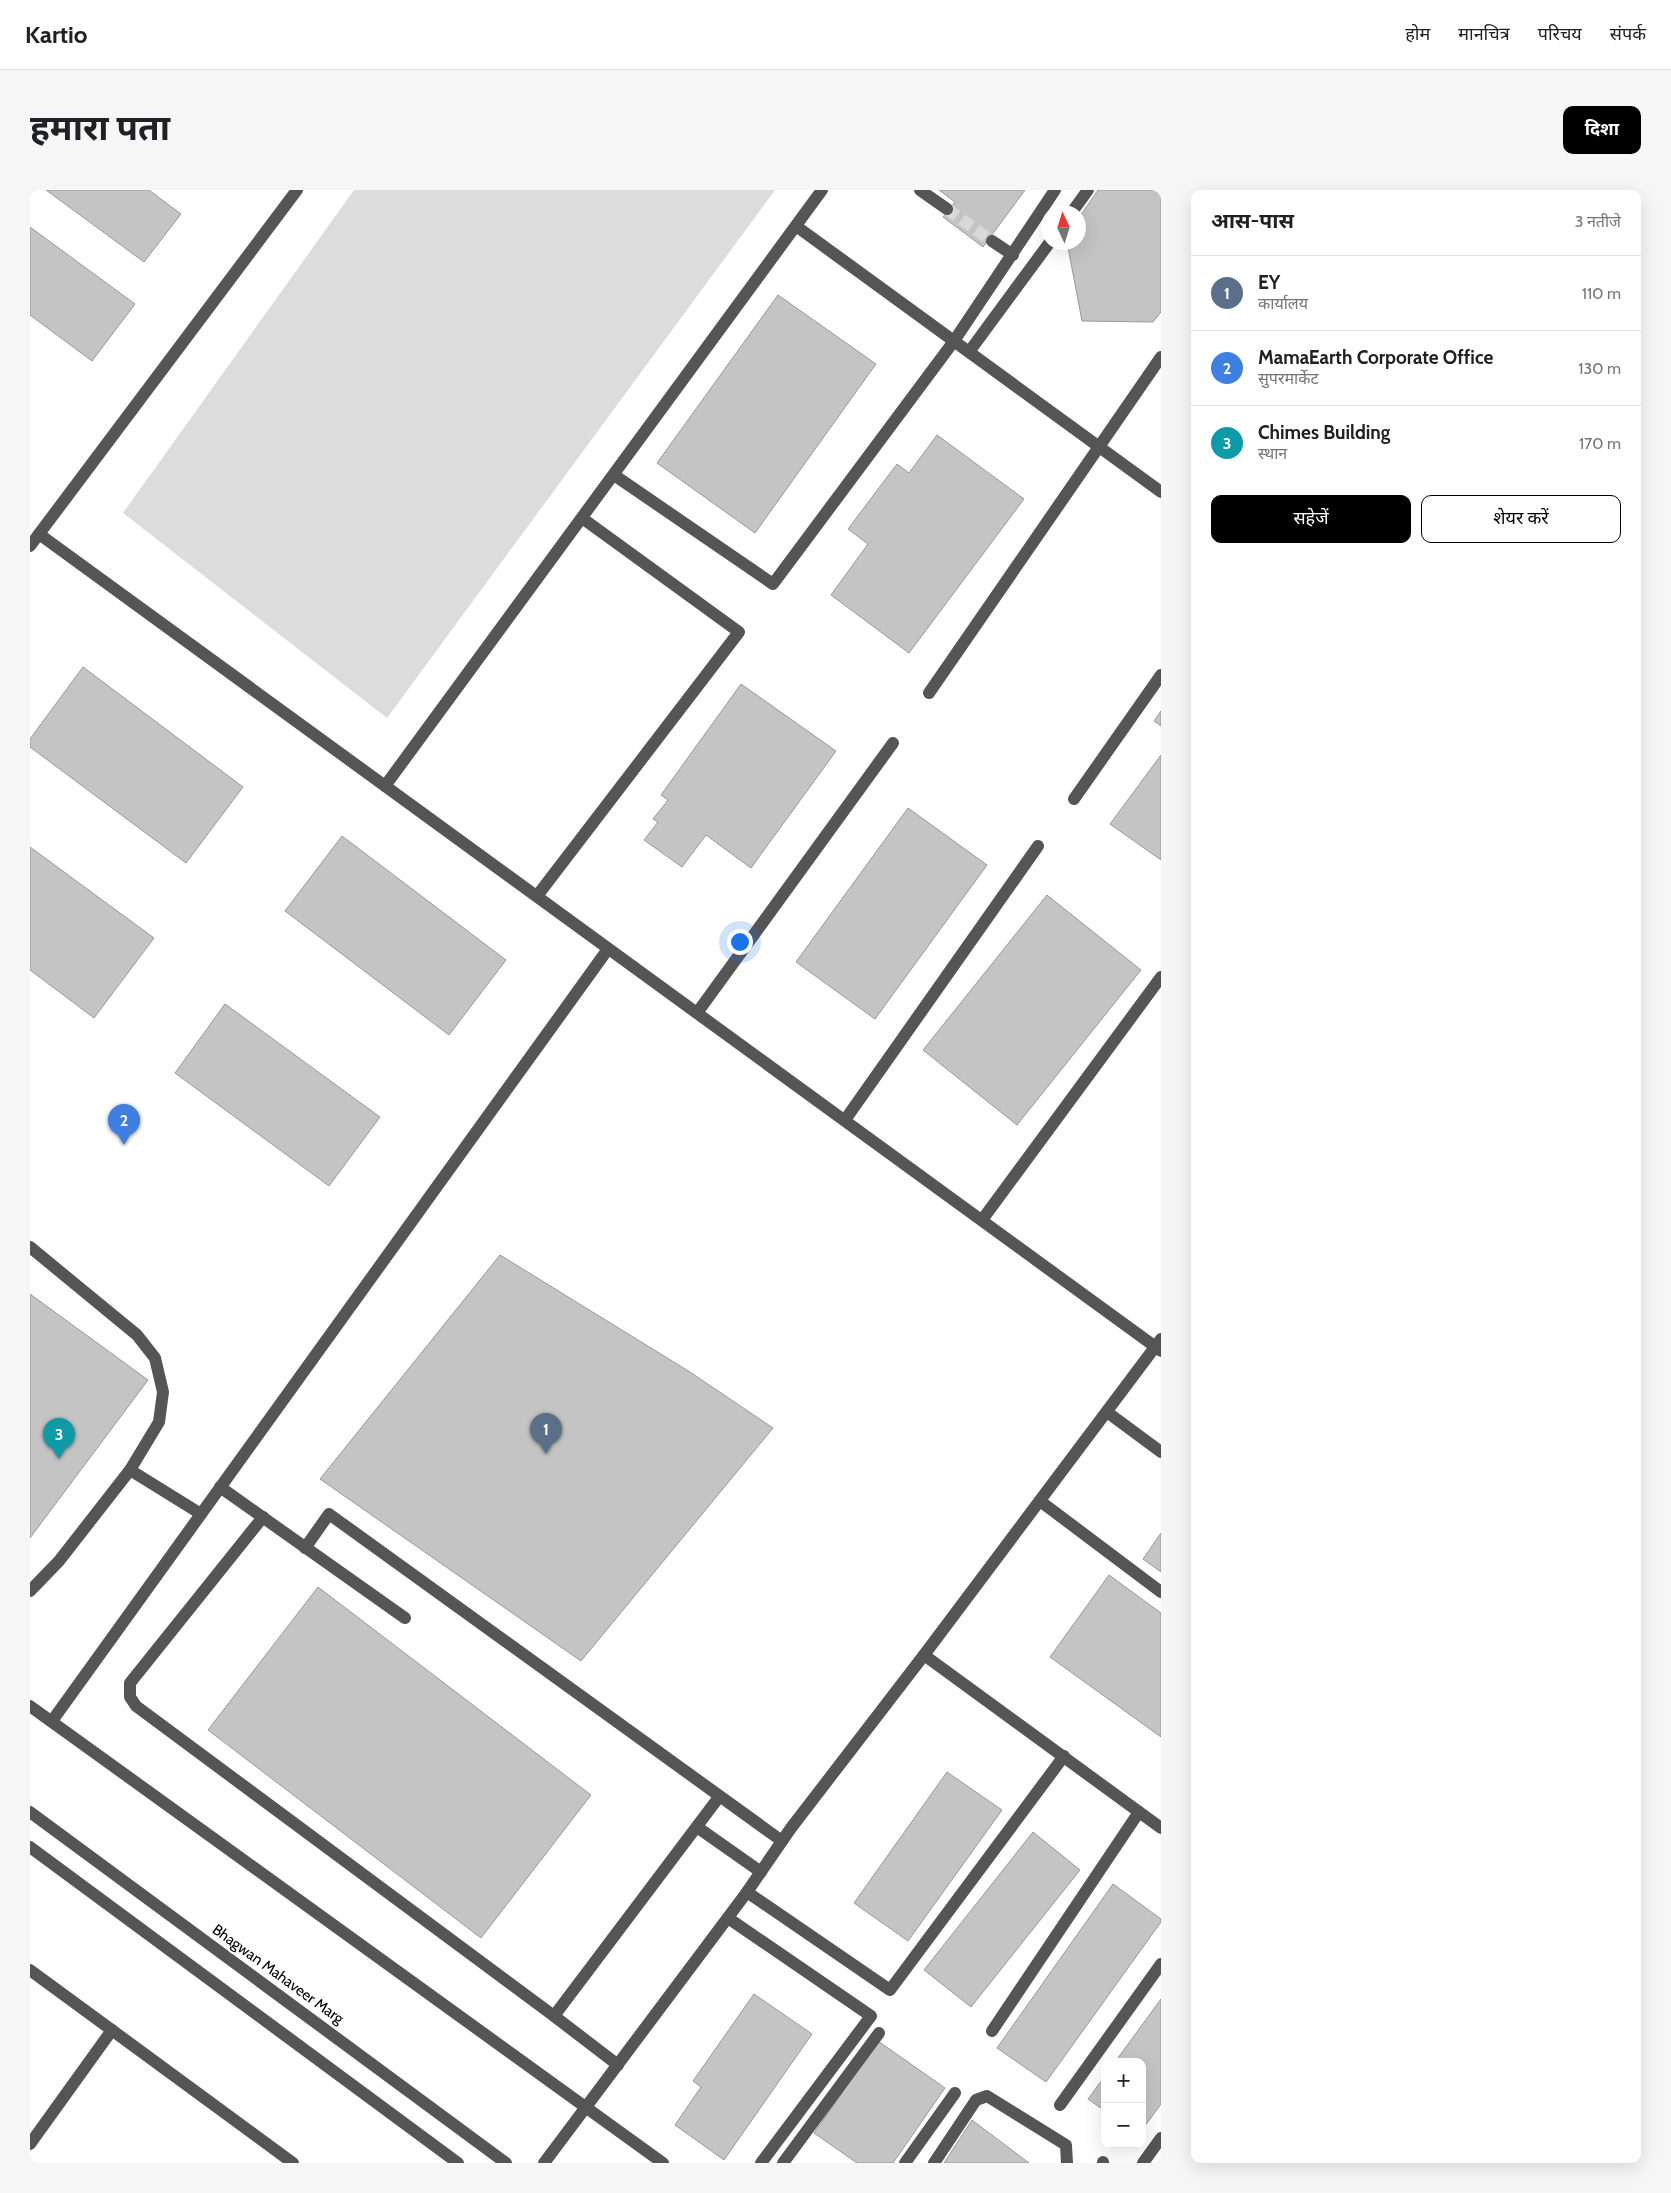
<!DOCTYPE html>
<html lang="hi">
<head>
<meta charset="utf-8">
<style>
  body { margin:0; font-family:Cabin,"Noto Sans Devanagari",sans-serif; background:#f6f6f6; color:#202124 }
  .controls { position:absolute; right:15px; bottom:15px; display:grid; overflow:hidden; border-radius:10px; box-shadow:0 5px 20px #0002 }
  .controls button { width:45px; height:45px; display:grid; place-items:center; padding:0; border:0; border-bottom:1px solid #e0e0e0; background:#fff; color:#202124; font:25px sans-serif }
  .compass { position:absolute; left:1011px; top:15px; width:45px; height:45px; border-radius:50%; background:#fff; box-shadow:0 5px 20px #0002; rotate:356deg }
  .you { position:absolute; left:709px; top:751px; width:18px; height:18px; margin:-12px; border:4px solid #fff; border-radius:50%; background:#1a73e8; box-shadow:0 0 0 8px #1a73e833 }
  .badge { display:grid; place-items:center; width:32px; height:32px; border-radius:50%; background:#000; color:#fff; font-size:16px; font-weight:700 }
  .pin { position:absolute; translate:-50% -41px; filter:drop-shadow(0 1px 2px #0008) }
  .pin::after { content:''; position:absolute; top:26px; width:18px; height:15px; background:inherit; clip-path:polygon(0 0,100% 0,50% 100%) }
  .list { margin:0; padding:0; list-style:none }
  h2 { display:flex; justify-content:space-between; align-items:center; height:65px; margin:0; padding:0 20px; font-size:21px }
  h2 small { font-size:16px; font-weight:400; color:#757577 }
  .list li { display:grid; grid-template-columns:32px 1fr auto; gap:15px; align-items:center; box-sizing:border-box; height:75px; padding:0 20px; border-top:1px solid #e0e0e0 }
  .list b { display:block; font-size:19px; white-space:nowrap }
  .list p { margin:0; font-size:16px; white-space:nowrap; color:#757577 }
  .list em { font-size:16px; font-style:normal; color:#757577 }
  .actions { display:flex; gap:10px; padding:15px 20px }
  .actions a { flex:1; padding:11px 0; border:1px solid #000; border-radius:10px; text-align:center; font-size:18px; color:#000 }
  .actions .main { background:#000; color:#fff }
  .map { position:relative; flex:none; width:1131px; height:1973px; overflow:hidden; border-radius:10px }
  header { display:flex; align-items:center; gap:30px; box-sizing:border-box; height:70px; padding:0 25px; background:#fff; border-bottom:1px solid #e0e0e0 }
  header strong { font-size:24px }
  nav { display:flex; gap:28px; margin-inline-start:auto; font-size:18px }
  .intro { display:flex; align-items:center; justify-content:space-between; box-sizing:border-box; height:120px; padding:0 30px }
  h1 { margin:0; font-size:35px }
  .button { padding:12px 22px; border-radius:10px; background:#000; color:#fff; font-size:18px; font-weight:700 }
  main { display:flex; gap:30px; padding:0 30px }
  aside { flex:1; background:#fff; border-radius:10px; box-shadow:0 5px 20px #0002 }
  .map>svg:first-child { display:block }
</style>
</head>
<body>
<header>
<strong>Kartio</strong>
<nav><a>होम</a><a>मानचित्र</a><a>परिचय</a><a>संपर्क</a></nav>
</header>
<div class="intro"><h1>हमारा पता</h1><a class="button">दिशा</a></div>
<main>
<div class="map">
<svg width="1131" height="1973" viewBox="0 0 1131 1973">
  <rect width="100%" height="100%" fill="#fff"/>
  <path fill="#dcdcdc" d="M324,0h421l-388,528 -264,-205z"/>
  <g fill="#c4c4c4" stroke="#999">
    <path d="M16,0h103l32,24 -37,48z"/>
    <path d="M909,0h86l-42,57 -40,-30 12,-15z"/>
    <path d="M1068,0h63v122l-8,10 -71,-1 -15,-79h11v-23z"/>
    <path d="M0,37l105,77 -43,57 -62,-46z"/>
    <path d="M748,105l98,69 -121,169 -98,-70z"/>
    <path d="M907,245l87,64 -115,154 -78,-58 37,-51 -20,-15 49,-65 12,9z"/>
    <path d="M53,477l160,120 -57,76 -156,-116v-8z"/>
    <path d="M711,494l95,67 -85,117 -45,-33 -24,32 -38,-27 14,-18 -5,-3 15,-19 -7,-5z"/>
    <path d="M1131,521v15l-7,-5z"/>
    <path d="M1131,565v105l-51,-36z"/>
    <path d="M878,618l79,57 -112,154 -79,-57z"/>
    <path d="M312,646l164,124 -57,75 -164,-124z"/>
    <path d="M0,657l124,91 -60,80 -64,-48z"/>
    <path d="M1017,705l94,75 -124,155 -94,-75z"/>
    <path d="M195,814l155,113 -51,69 -154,-113z"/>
    <path d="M470,1065l190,117 83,56 -192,233 -261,-182z"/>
    <path d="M0,1104l118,86 -118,158z"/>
    <path d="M1131,1343v39l-18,-13z"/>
    <path d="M1079,1385l52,38v124l-111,-80z"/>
    <path d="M288,1397l273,208 -110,143 -273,-208z"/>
    <path d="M917,1582l55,38 -94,131 -54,-38z"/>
    <path d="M1003,1642l47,38 -109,137 -47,-37z"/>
    <path d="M1083,1694l48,35v3l-115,160 -49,-34z"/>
    <path d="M724,1804l58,40 -88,126 -49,-35 26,-38 -8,-6z"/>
    <path d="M1131,1809v105l-19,26v-68h-27z"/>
    <path d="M848,1851l67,47 -52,75h-36l-43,-30z"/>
    <path d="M1075,1886v35l-17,-12z"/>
    <path d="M942,1930l57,43h-85z"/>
  </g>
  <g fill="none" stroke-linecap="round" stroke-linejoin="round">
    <path stroke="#d9d9d9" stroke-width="12" stroke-dasharray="12 6" stroke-linecap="butt" d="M917,19l45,32"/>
    <g stroke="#555" stroke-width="12">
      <path d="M890,0l27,19"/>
      <path d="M1042,22l16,-22"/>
      <path d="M766,36l365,266"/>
      <path d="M962,51l21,14"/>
      <path d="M939,162l81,-110"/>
      <path d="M584,285l159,109 181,-243 101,-151"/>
      <path d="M9,344l1122,817"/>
      <path d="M0,356l267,-356"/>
      <path d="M899,503l232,-336"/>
      <path d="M355,596l437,-596"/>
      <path d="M1044,609l87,-124"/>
      <path d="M507,706l202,-264 -157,-114"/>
      <path d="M667,823l196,-270"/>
      <path d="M815,930l193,-274"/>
      <path d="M952,1030l179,-243"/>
      <path d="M0,1057l107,88 18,23 8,34 -4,30 -29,48 71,44"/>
      <path d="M1077,1222l54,40"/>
      <path d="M190,1297l185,131"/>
      <path d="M1010,1311l121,91"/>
      <path d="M233,1327l-133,166v14l6,9 418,310"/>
      <path d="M275,1358l24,-34 453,327"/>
      <path d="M0,1401l29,-30 71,-91"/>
      <path d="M894,1465l237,173"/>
      <path d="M0,1516l633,457"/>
      <path d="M22,1531l556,-772"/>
      <path d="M0,1622l476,351"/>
      <path d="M667,1637l64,45"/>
      <path d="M0,1657l428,316"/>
      <path d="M717,1702l143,98 174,-234"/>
      <path d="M698,1728l143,98 -110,147"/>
      <path d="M0,1780l263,193"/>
      <path d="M962,1841l147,-219"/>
      <path d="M588,1875l-64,-49 165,-219"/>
      <path d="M1030,1915l101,-141"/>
      <path d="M0,1954l82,-114"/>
      <path d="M514,1973l203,-271 44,-64 133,-173 237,-316"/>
      <path d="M753,1973l96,-130"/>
      <path d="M875,1973l50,-70"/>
      <path d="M904,1973l42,-63 11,-4 79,49 1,18"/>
      <path d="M1073,1973v-1"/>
      <path d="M1113,1973l18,-25"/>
    </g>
  </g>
  <g text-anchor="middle" stroke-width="4" stroke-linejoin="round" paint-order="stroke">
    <g font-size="15" fill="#000" stroke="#fff">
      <text transform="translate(248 1784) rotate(36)" y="5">Bhagwan Mahaveer Marg</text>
    </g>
  </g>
</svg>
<div class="controls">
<button>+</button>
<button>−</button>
</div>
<svg class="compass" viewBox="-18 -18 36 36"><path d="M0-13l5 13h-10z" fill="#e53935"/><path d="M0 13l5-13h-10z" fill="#757577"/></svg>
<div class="you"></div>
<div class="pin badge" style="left:516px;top:1264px;background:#5c6f8a">1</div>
<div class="pin badge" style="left:94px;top:955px;background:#3f7fe0">2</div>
<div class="pin badge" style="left:29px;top:1269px;background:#0f9aa8">3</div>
</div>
<aside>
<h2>आस-पास<small>3 नतीजे</small></h2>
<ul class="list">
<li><span class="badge" style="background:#5c6f8a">1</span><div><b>EY</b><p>कार्यालय</p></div><em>110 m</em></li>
<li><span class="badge" style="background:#3f7fe0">2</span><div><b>MamaEarth Corporate Office</b><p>सुपरमार्केट</p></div><em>130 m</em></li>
<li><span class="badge" style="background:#0f9aa8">3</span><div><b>Chimes Building</b><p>स्थान</p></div><em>170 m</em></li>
</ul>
<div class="actions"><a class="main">सहेजें</a><a>शेयर करें</a></div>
</aside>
</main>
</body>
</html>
